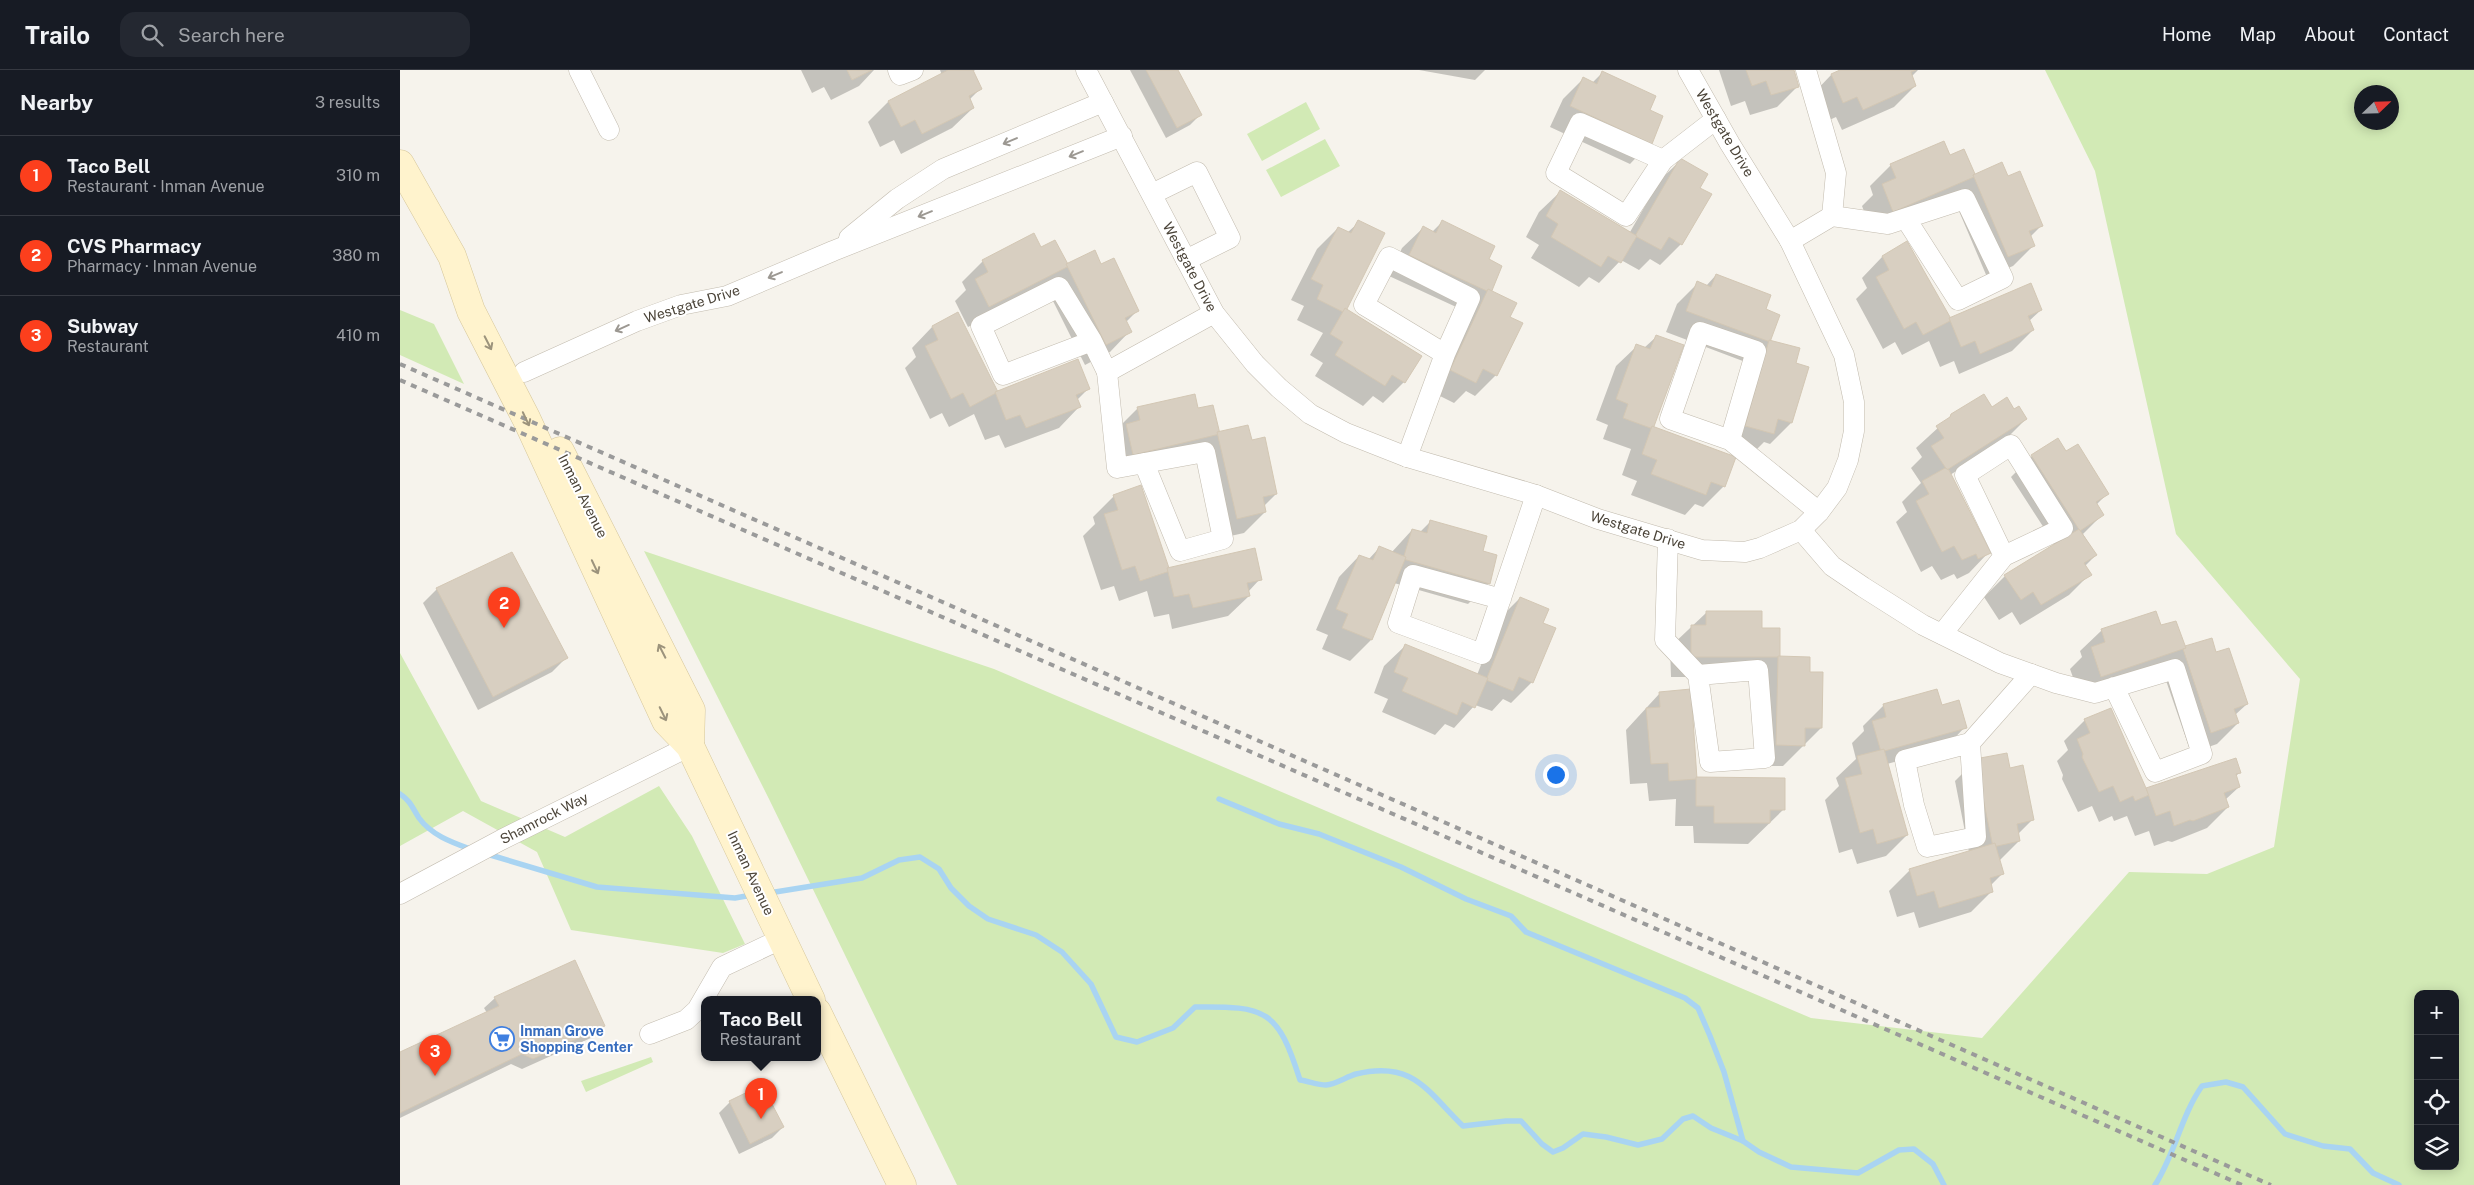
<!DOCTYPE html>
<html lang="en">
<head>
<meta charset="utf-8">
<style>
  body { margin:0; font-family:"Public Sans",sans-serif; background:#242831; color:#f1f3f6 }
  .controls { position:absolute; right:15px; bottom:15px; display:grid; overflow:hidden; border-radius:10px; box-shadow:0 2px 12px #0003 }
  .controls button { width:45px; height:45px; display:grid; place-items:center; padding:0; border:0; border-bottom:1px solid #363941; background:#171b24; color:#f1f3f6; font:25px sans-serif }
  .compass { position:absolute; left:1954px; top:15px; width:45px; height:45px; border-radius:50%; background:#171b24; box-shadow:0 2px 12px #0003; rotate:67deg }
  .you { position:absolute; left:1155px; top:704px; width:18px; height:18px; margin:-12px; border:4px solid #fff; border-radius:50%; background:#1a73e8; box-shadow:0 0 0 8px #1a73e833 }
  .badge { display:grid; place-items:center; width:32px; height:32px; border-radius:50%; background:#fc3f1d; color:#fff; font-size:16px; font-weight:700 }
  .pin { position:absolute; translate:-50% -41px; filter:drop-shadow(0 1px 2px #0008) }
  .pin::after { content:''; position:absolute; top:26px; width:18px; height:15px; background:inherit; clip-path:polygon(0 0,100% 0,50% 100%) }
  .popup { position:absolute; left:301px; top:926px; width:120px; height:65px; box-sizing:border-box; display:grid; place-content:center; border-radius:10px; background:#171b24; filter:drop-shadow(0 1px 4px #0005); font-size:16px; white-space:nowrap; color:#9ea1a6 }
  .popup b { font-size:19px; color:#f1f3f6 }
  .popup::after { content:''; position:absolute; left:50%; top:100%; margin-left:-10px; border:10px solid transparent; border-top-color:#171b24 }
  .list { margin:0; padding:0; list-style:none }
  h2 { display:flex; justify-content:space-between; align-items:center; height:65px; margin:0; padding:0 20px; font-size:21px }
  h2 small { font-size:16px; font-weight:400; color:#9ea1a6 }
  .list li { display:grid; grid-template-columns:32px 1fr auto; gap:15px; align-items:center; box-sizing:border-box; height:80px; padding:0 20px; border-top:1px solid #363941 }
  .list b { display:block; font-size:19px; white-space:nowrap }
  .list p { margin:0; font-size:16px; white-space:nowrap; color:#9ea1a6 }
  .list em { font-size:16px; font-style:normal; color:#9ea1a6 }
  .icon { flex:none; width:28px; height:28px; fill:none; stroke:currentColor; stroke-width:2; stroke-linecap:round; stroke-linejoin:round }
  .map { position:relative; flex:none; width:2074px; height:1115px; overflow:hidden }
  header { display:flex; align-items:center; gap:30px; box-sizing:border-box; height:70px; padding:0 25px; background:#171b24; border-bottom:1px solid #363941 }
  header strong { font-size:24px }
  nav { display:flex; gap:28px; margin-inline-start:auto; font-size:18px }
  .search { width:350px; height:45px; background:#242831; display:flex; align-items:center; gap:12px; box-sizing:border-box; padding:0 18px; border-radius:15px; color:#9ea1a6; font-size:19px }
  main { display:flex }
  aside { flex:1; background:#171b24 }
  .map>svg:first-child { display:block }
</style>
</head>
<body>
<header>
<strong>Trailo</strong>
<div class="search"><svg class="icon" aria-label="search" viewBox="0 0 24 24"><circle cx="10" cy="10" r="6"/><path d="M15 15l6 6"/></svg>Search here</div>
<nav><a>Home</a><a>Map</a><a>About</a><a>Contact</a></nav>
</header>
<main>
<aside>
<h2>Nearby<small>3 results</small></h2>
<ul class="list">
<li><span class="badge">1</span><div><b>Taco Bell</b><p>Restaurant · Inman Avenue</p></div><em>310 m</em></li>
<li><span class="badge">2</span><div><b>CVS Pharmacy</b><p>Pharmacy · Inman Avenue</p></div><em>380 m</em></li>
<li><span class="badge">3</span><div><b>Subway</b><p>Restaurant</p></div><em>410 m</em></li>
</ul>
</aside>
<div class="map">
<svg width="2074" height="1115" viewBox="0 0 2074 1115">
  <rect width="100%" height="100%" fill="#f6f3ec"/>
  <g fill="#d2eab5" fill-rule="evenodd">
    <path d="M1645,0h429v1115h-1517l-188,-386 -125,-248 350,118 817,349 171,20 147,-166 78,2 67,-27 26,-168 -124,-145 -81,-363zM1962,22h30v30h-30zM2018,924h37v172h-37z"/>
    <path d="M906,32l14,27 -58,32 -15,-27z"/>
    <path d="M925,69l15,27 -59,31 -15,-27z"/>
    <path d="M0,240l34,14 30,60 -64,-29z"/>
    <path d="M0,583l81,148 84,36 94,-51 33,50 53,108 -22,9 -152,-23 -34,-78 -74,-41 -63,35z"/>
    <path d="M251,987l2,5 -67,30 -5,-11z"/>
  </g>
  <g fill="#0003">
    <path d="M401,0h73l-15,16 -28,14 -7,-13 -12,6z"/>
    <path d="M540,0h35l-3,2 8,17 -11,11 4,8 -21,20 -51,26 -7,-14 -14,7 -12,-25 20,-20 54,-27z"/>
    <path d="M730,0h47l23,45 -10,10 -24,13z"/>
    <path d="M1019,0h66l-10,10z"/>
    <path d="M1319,0h73l6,16 -21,21 -27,8 -5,-14 -14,5z"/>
    <path d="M1443,0h75l-7,7 4,9 -21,21 -52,23 -6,-13 -13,6 -12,-27 20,-21z"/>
    <path d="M1202,3l48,70 -20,21 -80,-37 13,-28 20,-20 9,4z"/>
    <path d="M1563,80l11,25 68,50 -12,12 4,8 -21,21 -26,11 -34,-80 -81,35 -10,-26 11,-11 -3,-9 21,-21 58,-9z"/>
    <path d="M1281,90l18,28 -18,56 -21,21 -10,-6 -11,11 -18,-10 -22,23 -10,-6 -10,10 -48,-29 8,-13 -13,-8 13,-25 21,-20 70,40 30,-52z"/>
    <path d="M959,152l-14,88 59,72 -21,21 -10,-7 -10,10 -48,-30 8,-13 -13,-8 13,-22 -26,-13 7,-14 -13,-6 26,-51 21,-21 9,5z"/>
    <path d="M1042,152l45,38 3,31 19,26 -13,58 -21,21 -9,-5 -12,12 -24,-12 37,-79 -78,-36 13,-28 21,-20 9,4z"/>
    <path d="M1507,173l42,76 92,-9 -12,11 4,9 -21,21 -53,23 -5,-13 -14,6 -11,-26 -27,14 -7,-13 -12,7 -27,-50 11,-11 -5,-10 20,-21z"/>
    <path d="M641,178l96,63 -11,11 4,9 -20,21 -25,13 -39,-78 -78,40 -13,-26 11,-11 -4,-8 21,-21z"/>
    <path d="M1316,205l48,35 5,31 25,23 -3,59 -21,21 -6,-2 -12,12 -27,-7 23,-84 -82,-31 11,-28 21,-21 8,3z"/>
    <path d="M532,257l65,66 91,-4 -11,11 2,7 -20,21 -54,20 -6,-13 -14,5 -11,-26 -25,13 -7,-14 -12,6 -25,-51 11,-11 -4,-9z"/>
    <path d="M1256,267l-4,91 72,58 -21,21 -8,-3 -10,11 -54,-20 6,-14 -15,-6 9,-26 -28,-10 5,-14 -12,-5 20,-54 21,-20 7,2z"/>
    <path d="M738,338l59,2 21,23 33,8 25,53 -12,12 1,6 -21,21 -27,6 -20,-84 -85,20 5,-46z"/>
    <path d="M1592,338l22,3 12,8 -21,21 -55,35 39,77 -20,21 -12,6 -3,-5 -13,6 -9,-14 -11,6 -25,-50 11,-10 -5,-10 19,-19 -10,-15 11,-11 -6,-9 36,-33z"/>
    <path d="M1666,383l41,41 -11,11 6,10 -19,19 13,21 -11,11 5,8 -21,21 -49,30 -8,-13 -13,8 -15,-23 21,-21 50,-31 -44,-68 21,-21z"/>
    <path d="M714,426l54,74 92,9 -12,13 1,4 -21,20 -56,13 -3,-15 -15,3 -7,-26 -28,10 -5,-15 -13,4 -18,-54 12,-12 -2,-7z"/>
    <path d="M1031,451l50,30 8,32 -21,21 -74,-21 -23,57 -21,21 -28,-12 6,-14 -12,-5 23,-53 20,-21 9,4 11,-12 12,5 21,-23 8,2z"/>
    <path d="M37,519l129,69 -14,14 -74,38 -55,-107z"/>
    <path d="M1120,528l22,25 -10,59 -21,21 -8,-4 -11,12 -17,-6 -21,23 -9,-4 -10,11 -53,-23 6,-13 -14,-6 10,-27 21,-20 72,29 22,-56z"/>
    <path d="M1756,542l4,15 24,20 32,7 31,50 -12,11 3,8 -21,21 -26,9 -29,-84 -82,28 -10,-28 12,-12 -2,-6 21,-20z"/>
    <path d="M1306,543l55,17 18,27 29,16 13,55 -38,38h-27l2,-89h-87l-1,-30z"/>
    <path d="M1260,623l36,85 88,31 -36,35 -54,-1 -1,-17h-18l1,-27 -27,2 -2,-18 -17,1 -4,-54z"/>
    <path d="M1484,635l57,1 24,21 -20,21 -58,16 20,71 -21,21 -29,8 -5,-15 -13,4 -14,-53 14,-14 -3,-8 20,-19 -4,-16 12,-12 -1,-5z"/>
    <path d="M1685,650l60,69 95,-17 -5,5 4,10 -14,13 3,7 -21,21 -35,14 -4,-1 -14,5 -5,-15 -14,5 -8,-20 -13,5 -2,-5 -13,6 -7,-16 -14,6 -16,-33 1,-4 -6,-14 11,-11 -4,-9z"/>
    <path d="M1576,690l33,9 23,51 -14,14 1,7 -20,20 3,13 -12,12 2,5 -21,21 -52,16 -5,-16 -17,5 -8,-26 21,-21 59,-18 -14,-71z"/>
    <path d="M95,928l108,28 -10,11 -71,32 -11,-5 -111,54v-65l87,-40 -3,-5z"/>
    <path d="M330,1032l53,25 -11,11 -33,16 -20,-41z"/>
  </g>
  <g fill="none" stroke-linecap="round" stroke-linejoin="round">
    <g stroke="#a9d4f2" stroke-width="5.5">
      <path d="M0,724c10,6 13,15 19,24 13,18 35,25 54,32"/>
      <path d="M819,729l60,25 40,10 82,33 65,32 45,17 15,16 159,66 13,10 12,28 14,36 19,69"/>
      <path d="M87,784l110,33 138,11 17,-3"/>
      <path d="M369,823l93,-15 37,-18 21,-3 19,12 12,19 18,18 19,13 48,16 26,17 29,32 25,53 21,5 36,-14 22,-21c72,-1 83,3 105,73 8,1 18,5 26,5 10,-1 20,-8 30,-11 57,-14 71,17 107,52l43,-5h15l21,23 11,8 10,-4 20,-14 23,3 32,8 24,-6 21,-20 10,-3 18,12 32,13 16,11 32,15 67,6 41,-23 15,-1 19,15 11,21"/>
      <path d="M1755,1115c20,-31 26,-69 47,-99l24,-4 17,5 42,47 38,12 27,3 23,24 26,12"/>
    </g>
  </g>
  <g fill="#d8cfc1" stroke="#d3c7b4">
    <path d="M447,0h25l-20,10z"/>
    <path d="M548,0h25l9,19 -13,7 5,12 -52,26 -7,-14 -14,7 -13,-26z"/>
    <path d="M746,0h32l24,45 -25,13z"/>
    <path d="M1346,0h48l5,17 -28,8 -5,-14 -14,5z"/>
    <path d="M1440,0h76l-5,2 5,14 -53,24 -6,-13 -14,6 -12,-29z"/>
    <path d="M1202,1l54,25 -6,14 13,6 -11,28 -82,-38 13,-29 14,7z"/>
    <path d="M1544,71l6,14 14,-6 11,25 -2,1 1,2 -81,35 -11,-28 14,-6 -6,-14z"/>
    <path d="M1280,88l28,16 -8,14 12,6 -30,51 -13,-8 -8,13 -26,-14z"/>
    <path d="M1602,92l6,14 12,-5 23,55 -14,5 6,15 -27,11 -35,-82z"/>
    <path d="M1160,120l77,46 -16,27 -13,-7 -7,11 -50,-30 7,-13 -12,-8z"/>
    <path d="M958,150l27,13 -40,80 -28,-14 6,-14 -12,-6 27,-52 13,6z"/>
    <path d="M1042,150l53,26 -6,13 13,7 -11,27 -82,-38 14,-29 13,7z"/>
    <path d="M634,163l7,14 14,-7 14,26 -80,41 -14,-28 13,-7 -6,-12z"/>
    <path d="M1507,171l43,76v4l-27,14 -7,-13 -12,7 -28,-52 13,-7 -7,-14z"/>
    <path d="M695,180l6,14 13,-6 25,53 -14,7 7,14 -26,13 -40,-81z"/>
    <path d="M1316,204l55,21 -5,14 14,6 -10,27 -84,-31 11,-30 14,6z"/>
    <path d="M1631,213l11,27 -14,6 6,14 -54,24 -5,-13 -14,6 -12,-29z"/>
    <path d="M1088,219l29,14 -7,14 13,6 -26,53 -14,-7 -7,14 -26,-13z"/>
    <path d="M945,238l77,48 -17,27 -13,-8 -7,11 -50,-31 8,-13 -13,-8z"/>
    <path d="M558,242l40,80 -28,15 -7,-14 -12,6 -26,-53 13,-6 -6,-14z"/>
    <path d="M1256,265l28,10 -31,84 -30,-11 5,-14 -12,-5 20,-55 14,5z"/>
    <path d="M1369,270l31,8 -4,15 13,4 -17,56 -14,-4 -4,15 -29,-8z"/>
    <path d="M678,289l12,30 -14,6 5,12 -55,21 -6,-13 -14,5 -11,-28z"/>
    <path d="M795,324l3,14 15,-3 7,29 -87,21 -7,-31 14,-4 -3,-13z"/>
    <path d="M1584,324l8,13 15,-10 7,12 5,-3 8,13 -80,51 -16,-24 13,-8 -8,-12 14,-9 1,-3z"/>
    <path d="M848,355l4,15 13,-3 12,57 -14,3 3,15 -29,7 -20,-87z"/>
    <path d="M1252,356l84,31 -11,30 -14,-5 -5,13 -55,-21 6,-14 -15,-6z"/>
    <path d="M1658,368l8,13 12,-7 31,50 -13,8 8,13 -24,16 -49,-76z"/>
    <path d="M1545,398l4,2 42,83 -13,6 -2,-5 -14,6 -8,-14 -12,6 -26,-51 13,-7 -7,-13z"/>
    <path d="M741,415l29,86 -30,10 -5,-15 -13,4 -18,-56 14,-4 -5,-15z"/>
    <path d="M1030,450l57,16 -4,15 14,4 -7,29 -87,-25 9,-30 15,4z"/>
    <path d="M1679,459l18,26 -13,8 8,12 -51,30 -8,-13 -12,8 -17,-25z"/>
    <path d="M979,476l27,11 -34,83 -30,-12 6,-14 -12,-5 23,-54 14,5z"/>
    <path d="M855,478l7,32 -15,3 3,13 -57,12 -4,-14 -15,3 -7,-29z"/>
    <path d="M112,482l56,106 -75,39 -57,-109z"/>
    <path d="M1120,527l29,12 -6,14 13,5 -23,55 -14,-6 -6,14 -27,-11z"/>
    <path d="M1306,541h56v17h18v29h-89v-32h15z"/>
    <path d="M1756,541l5,14 15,-4 10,27 -85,29 -10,-30 14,-5 -4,-13z"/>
    <path d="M1812,568l4,14 13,-4 19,56 -14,5 5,14 -28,10 -28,-84 3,-1 -1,-2z"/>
    <path d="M1005,574l83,34 -13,30 -13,-6 -5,13 -55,-24 6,-13 -14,-6z"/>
    <path d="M1378,586l32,1v15h13l-1,56h-17v18l-29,-1z"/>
    <path d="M1291,619l6,90 -28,2 -1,-18 -17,1 -5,-56 14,-1 -1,-15z"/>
    <path d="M1537,619l5,16 17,-5 8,28 -86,24 -9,-31 14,-4 -3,-13z"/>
    <path d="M1711,638l38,87 -14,6 -2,-5 -13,6 -7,-16 -14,6 -17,-35 1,-3 -6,-15 13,-6 -6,-14z"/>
    <path d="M1484,679l24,86 -31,9 -4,-15 -13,4 -15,-55 17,-4 -5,-18z"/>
    <path d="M1607,683l3,15 13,-3 11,55 -17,4 3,17 -27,6 -18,-88z"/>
    <path d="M1836,688l5,15 -5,1 4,13 -16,6 5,14 -36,14 -3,-1 -16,6 -4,-15 -14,5 -10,-28z"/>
    <path d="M1296,707l89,1v32h-15v13h-56v-17h-18z"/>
    <path d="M1595,773l9,31 -14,4 3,14 -54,16 -5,-17 -17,5 -8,-27z"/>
    <path d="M175,890l30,66 -72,33 -11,-5 -122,59v-61l99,-46 -5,-9z"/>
    <path d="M362,1015l22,42 -34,17 -21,-43z"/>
  </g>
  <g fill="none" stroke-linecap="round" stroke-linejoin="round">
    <defs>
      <g id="street">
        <path d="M179,0l30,60"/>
        <path d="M498,0l2,5 13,-5"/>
        <path d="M686,0l128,243 41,51 24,24 31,26 36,19 61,24 129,38 62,24 104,31 43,2 15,-4 41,-18 18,-18 18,-24 11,-28 6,-29v-29l-10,-47 -54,-114 -60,-97 -42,-74"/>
        <path d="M1406,0l30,103 -4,43"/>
        <path d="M1263,90l-37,56 -70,-43 24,-50 83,37 53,-41"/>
        <path d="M752,124l45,-22 33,66 -44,22"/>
        <path d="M449,168l48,-39 46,-30 160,-67"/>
        <path d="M1390,171l42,-25 56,8 77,-25 38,79 -45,22 -52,-81"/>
        <path d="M692,271l-89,34 -22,-49 78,-39 33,54 15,31 107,-59"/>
        <path d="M124,302l113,-51 44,-16 46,-9 106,-45 289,-115"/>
        <path d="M707,302l10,96 88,-16 18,87 -43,12 -36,-88"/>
        <path d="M1330,370l-60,-21 30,-87 56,19 -26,89 89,72"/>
        <path d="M1007,387l38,-103 25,-56 -81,-41 -25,48 81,49"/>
        <path d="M1401,460l31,36 31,21 60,38 77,38 56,20 39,10 80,-24 27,85 -47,18 -41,-85"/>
        <path d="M1268,469l-3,101 33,35 60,-5 7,88 -55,4 -12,-87"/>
        <path d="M1101,529l-88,-24 -15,48 84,31 54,-159"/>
        <path d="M1542,564l62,-78 -39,-81 46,-30 52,83 -59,28"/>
        <path d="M1570,673l6,94 -49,10 -13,-42 -9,-45 65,-17 61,-69"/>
        <path d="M0,824l101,-54 189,-94"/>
        <path d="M250,964l36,-14 11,-10 25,-43 59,-28"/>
      </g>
      <g id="secondary">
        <path d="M0,94l52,92 19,55 56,109 139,301 24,25 121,254"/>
        <path d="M160,381l131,259 -1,36"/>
        <path d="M417,942l85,173"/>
      </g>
    </defs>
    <use href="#street" stroke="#c2bbae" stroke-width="21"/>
    <use href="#secondary" stroke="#d6c79b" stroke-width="29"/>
    <use href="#street" stroke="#fff" stroke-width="20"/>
    <use href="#secondary" stroke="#fff3cd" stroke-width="28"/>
    <g stroke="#9a9a9a" stroke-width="4" stroke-dasharray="6 6" stroke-linecap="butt">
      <path d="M0,294l1871,821"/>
      <path d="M0,310l1842,805"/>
    </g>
  </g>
  <defs><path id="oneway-shaft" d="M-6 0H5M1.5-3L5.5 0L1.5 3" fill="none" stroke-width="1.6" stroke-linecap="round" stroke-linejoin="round" transform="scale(1.25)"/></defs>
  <g stroke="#9c9892">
    <use href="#oneway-shaft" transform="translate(610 71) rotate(157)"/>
    <use href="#oneway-shaft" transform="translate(676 84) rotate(158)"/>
    <use href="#oneway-shaft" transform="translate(525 144) rotate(158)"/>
    <use href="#oneway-shaft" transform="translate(375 205) rotate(157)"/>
    <use href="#oneway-shaft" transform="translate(222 258) rotate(156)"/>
  </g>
  <g stroke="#9c937c">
    <use href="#oneway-shaft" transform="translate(88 273) rotate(63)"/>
    <use href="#oneway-shaft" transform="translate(126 349) rotate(65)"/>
    <use href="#oneway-shaft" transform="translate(195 497) rotate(65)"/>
    <use href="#oneway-shaft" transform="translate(262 581) rotate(-117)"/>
    <use href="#oneway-shaft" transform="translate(263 644) rotate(64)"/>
  </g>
  <defs>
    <symbol id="supermarket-ring" viewBox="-11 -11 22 22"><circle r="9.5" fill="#fff" stroke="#3f7fe0" stroke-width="1.5"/><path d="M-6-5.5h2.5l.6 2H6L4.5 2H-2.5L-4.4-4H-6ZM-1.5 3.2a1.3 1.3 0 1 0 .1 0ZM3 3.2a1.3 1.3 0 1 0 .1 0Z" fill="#3f7fe0"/></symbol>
  </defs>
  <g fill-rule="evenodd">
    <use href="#supermarket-ring" x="88" y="955" width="28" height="28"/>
  </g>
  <g text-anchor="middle" stroke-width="4" stroke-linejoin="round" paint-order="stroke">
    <g font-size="14" fill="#4b4439" stroke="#fff">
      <text transform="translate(1325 63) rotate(59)" y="5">Westgate Drive</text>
      <text transform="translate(790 197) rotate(62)" y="5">Westgate Drive</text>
      <text transform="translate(292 234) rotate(-17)" y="5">Westgate Drive</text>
      <text transform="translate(183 426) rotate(63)" y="5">Inman Avenue</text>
      <text transform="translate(1238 460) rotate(17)" y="5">Westgate Drive</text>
      <text transform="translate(144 748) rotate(-27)" y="5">Shamrock Way</text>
      <text transform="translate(351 803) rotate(65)" y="5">Inman Avenue</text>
    </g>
    <g font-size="14" font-weight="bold" fill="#366cbe" stroke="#fff" text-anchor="start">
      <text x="120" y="966">Inman Grove<tspan x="120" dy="16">Shopping Center</tspan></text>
    </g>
  </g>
</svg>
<div class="controls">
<button>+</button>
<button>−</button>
<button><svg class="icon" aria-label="locate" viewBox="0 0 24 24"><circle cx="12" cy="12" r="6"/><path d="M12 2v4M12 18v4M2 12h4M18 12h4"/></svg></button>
<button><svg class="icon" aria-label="layers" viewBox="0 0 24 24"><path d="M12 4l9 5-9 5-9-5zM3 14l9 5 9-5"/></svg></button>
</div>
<svg class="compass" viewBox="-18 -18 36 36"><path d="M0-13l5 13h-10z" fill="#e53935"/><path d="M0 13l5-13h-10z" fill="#9ea1a6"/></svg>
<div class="you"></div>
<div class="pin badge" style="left:361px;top:1049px">1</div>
<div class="popup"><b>Taco Bell</b>Restaurant</div>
<div class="pin badge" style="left:104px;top:558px">2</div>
<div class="pin badge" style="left:35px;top:1006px">3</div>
</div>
</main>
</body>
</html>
